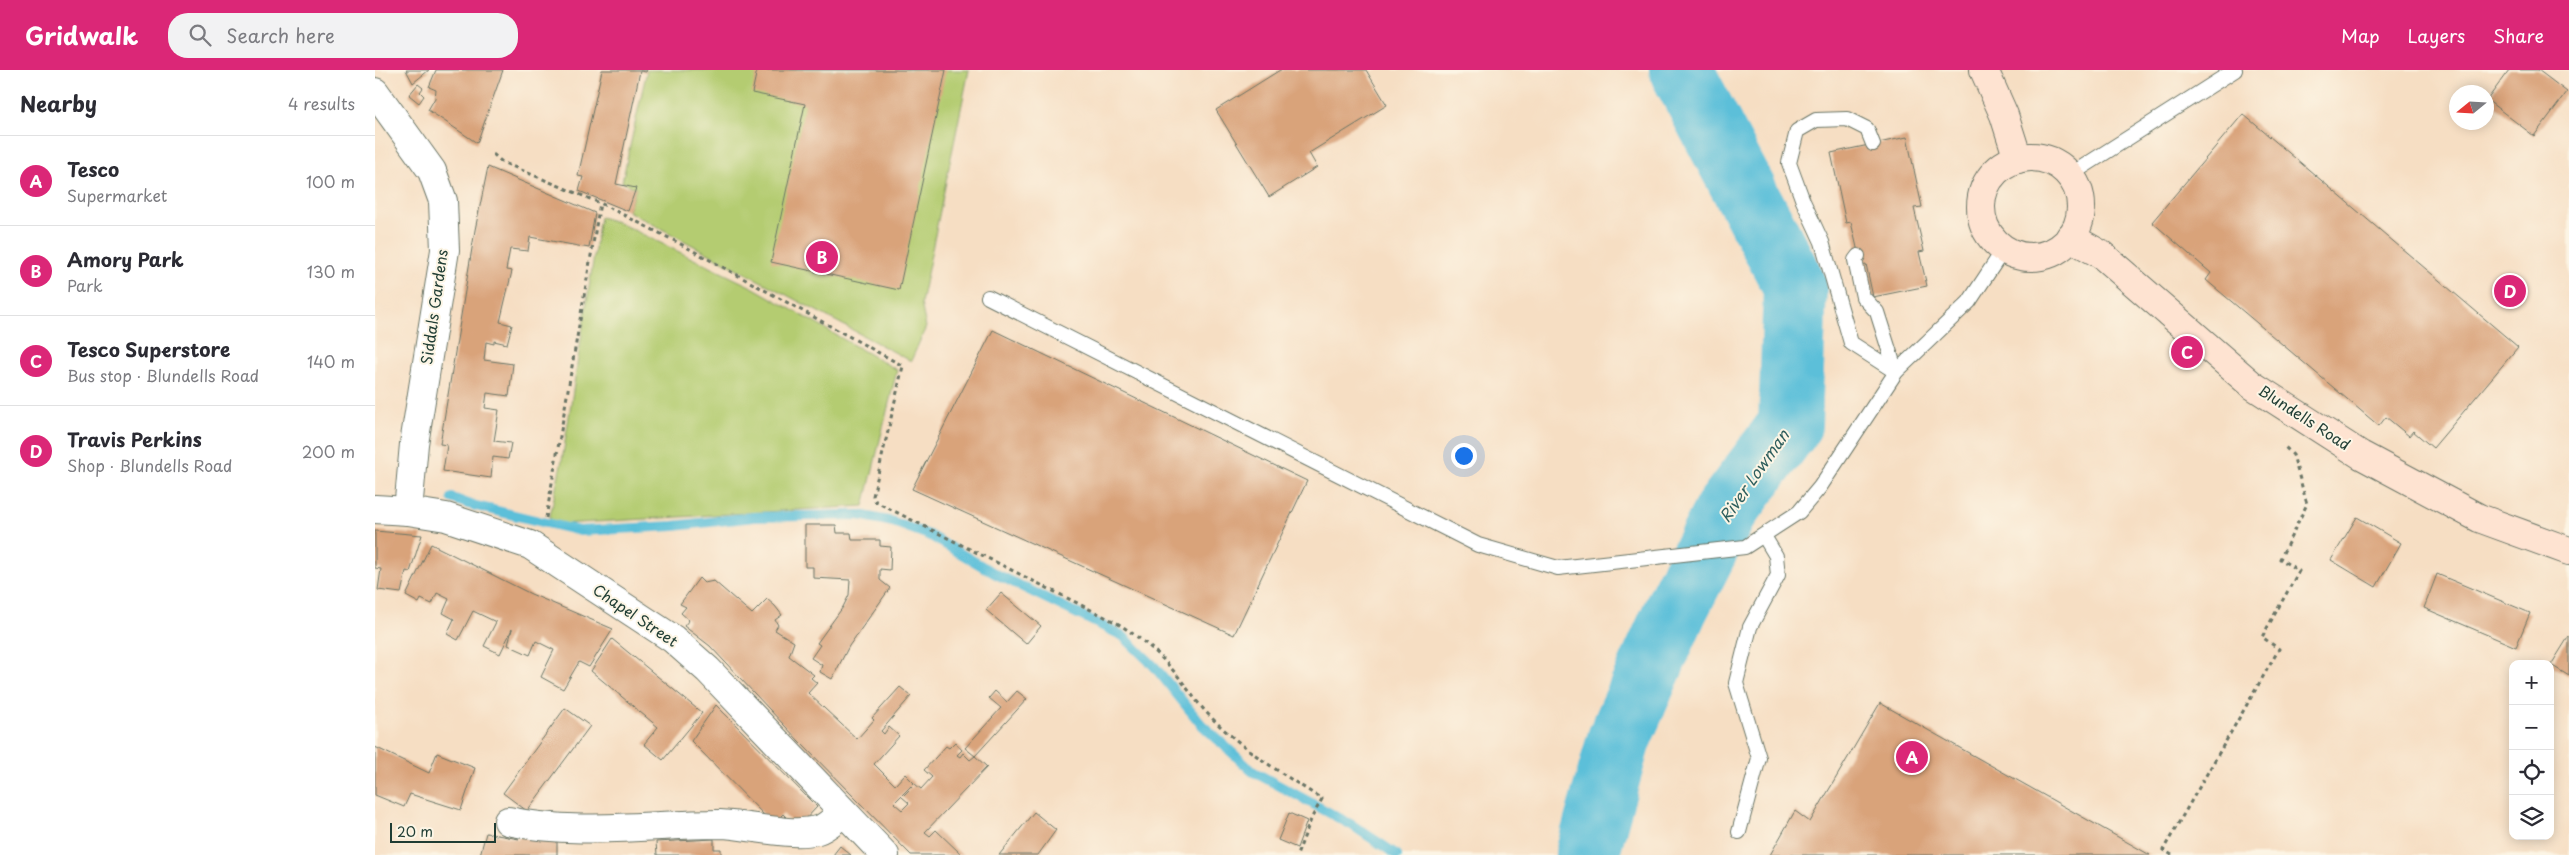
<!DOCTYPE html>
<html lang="en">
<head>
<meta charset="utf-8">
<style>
  body { margin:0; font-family:"Playpen Sans",sans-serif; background:#f2f2f3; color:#2b2b33 }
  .controls { position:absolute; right:15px; bottom:15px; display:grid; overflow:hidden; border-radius:10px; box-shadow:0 2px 12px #0003 }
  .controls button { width:45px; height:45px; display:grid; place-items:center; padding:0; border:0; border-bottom:1px solid #e1e1e2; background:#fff; color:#2b2b33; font:25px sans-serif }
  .compass { position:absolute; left:2074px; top:15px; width:45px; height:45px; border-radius:50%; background:#fff; box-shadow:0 2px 12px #0003; rotate:252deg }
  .scale { position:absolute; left:15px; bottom:12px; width:106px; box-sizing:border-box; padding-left:5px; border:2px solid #1f3d34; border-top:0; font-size:14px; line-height:18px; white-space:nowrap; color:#1f3d34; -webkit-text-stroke:4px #fcf5e5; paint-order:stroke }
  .you { position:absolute; left:1088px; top:385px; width:18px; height:18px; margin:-12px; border:4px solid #fff; border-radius:50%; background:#1a73e8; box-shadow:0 0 0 8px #1a73e833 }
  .badge { display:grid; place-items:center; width:32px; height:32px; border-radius:50%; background:#db2777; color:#fff; font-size:16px; font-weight:700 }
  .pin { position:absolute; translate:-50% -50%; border:2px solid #fff; box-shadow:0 1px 5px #0006 }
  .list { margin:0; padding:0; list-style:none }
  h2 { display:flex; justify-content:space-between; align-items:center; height:65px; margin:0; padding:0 20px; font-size:21px }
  h2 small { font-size:16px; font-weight:400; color:#7c7c81 }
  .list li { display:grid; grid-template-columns:32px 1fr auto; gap:15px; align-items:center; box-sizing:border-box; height:90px; padding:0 20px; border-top:1px solid #e1e1e2 }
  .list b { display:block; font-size:19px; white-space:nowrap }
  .list p { margin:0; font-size:16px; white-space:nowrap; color:#7c7c81 }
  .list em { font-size:16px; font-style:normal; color:#7c7c81 }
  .icon { flex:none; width:28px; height:28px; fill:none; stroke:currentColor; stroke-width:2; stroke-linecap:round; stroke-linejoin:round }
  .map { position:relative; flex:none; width:2194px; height:785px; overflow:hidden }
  header { display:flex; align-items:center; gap:30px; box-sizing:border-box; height:70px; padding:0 25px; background:#db2777; color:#fff }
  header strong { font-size:24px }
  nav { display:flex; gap:28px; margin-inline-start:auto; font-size:18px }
  .search { width:350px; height:45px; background:#f2f2f3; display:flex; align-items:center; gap:12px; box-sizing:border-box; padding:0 18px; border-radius:20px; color:#7c7c81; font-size:19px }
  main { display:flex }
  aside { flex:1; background:#fff }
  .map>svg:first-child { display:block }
</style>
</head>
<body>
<header>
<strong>Gridwalk</strong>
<div class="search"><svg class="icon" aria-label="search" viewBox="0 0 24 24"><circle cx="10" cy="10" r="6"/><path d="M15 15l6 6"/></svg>Search here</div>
<nav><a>Map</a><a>Layers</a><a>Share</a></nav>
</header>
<main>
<aside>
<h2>Nearby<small>4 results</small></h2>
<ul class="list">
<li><span class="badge">A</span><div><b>Tesco</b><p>Supermarket</p></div><em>100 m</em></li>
<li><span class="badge">B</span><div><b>Amory Park</b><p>Park</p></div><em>130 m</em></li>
<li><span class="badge">C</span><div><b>Tesco Superstore</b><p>Bus stop · Blundells Road</p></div><em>140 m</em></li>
<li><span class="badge">D</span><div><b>Travis Perkins</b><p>Shop · Blundells Road</p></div><em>200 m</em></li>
</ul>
</aside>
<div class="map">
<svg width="2194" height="785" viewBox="0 0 2194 785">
  <rect width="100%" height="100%" fill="#fcf5e5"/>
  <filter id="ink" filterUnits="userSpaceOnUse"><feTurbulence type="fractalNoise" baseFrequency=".02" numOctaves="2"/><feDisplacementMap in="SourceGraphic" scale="10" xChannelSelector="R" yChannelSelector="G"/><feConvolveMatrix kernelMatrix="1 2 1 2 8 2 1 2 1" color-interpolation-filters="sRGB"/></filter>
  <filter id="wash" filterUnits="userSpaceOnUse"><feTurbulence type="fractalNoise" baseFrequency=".0096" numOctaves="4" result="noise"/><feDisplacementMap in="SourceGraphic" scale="20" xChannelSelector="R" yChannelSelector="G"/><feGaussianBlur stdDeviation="1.12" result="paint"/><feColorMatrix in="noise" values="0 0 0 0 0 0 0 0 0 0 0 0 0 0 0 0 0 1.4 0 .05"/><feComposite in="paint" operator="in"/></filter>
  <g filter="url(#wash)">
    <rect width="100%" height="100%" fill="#f6dec3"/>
    <g fill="#b4cc71" stroke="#6a8452">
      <path d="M272,0h322l-48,233 5,24 -15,34 -283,-150 8,-23 -14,-6z"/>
      <path d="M225,147l17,5 137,66 143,82 -33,136 -303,18 -12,-3 14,-66z"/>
    </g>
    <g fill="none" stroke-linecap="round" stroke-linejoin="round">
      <path stroke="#5bbfd9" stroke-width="10" d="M77,428l16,6 112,27 94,-5 80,-9 105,-2 34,7 36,13 65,38 129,63 31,30 47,58 51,47 100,54 45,30"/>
      <path stroke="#5bbfd9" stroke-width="64" d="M1212,785l32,-116 58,-132 48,-95 65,-87 5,-139 -114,-216"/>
    </g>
    <g id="blocks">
      <g fill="#d9a37a">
        <path d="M31,0h23l-16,13z"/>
        <path d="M61,0h67l-26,73 -49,-33 7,-12 1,-8 -7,-3z"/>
        <path d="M227,0h45l-1,2 -6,-1 -24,113 20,4 -8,23 -49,-20 4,-14 -5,-1z"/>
        <path d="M382,0h189l-47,220 -128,-28 34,-158 -53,-11z"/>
        <path d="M905,0h86l21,35 -78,48 8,14 -48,30 -53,-87z"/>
        <path d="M2134,0h29l29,22 -33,44 -47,-36z"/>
        <path d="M43,14l5,4 -3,4 4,4 -5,7 -10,-8z"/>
        <path d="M1868,44l275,233 -85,101 -20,-17 -4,5 -23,-19 -7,9 -173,-146 5,-7 -59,-51z"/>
        <path d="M1532,67l15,70 -8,1 10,43 -5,1 8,34 -54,11 -7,-33 -5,1 -10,-43 -5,1 -15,-70z"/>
        <path d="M113,97l107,46 -6,35 -59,-11 -2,14 -18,-2 -4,21 6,1 -12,51 12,3 -5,19 -13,-3v3l-8,-2 -2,18 29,4 -4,32 -22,-3 -2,15 14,2 -5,31 17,2 -3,16 -15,-2 -2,21 -48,-7 4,-26 -7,-1 35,-214z"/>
        <path d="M618,260l314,151 -73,154 -322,-146z"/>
        <path d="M1982,447l44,26 -25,44 -45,-27z"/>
        <path d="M430,455h31l1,8h14l1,7h28v6l11,1 -1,23 -10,-1v11l10,8 -41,58 -17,33 -12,-7 2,-7 -11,-7 9,-13 -3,-2 26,-36 6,-12 1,-15 -37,-2v-11h-8z"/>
        <path d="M0,461l47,4 -12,37 -4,-1 -5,22 -23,-3 3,-21 -6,-1z"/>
        <path d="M56,474l100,50 82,35 -24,38 -10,-5 -16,27 -22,-12 13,-27 -18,-9 -6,14 -22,-10 4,-16 -12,25 -16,-8 12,-24 -23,-11 -15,29 -11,-6 7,-15 -11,-6 6,-14 -12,-6 -5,11 -11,-5 -2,4 -13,-7z"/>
        <path d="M2062,504l93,39 -14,34 -92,-39z"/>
        <path d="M324,508l5,5 10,-2 38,33 15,-15 8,7 7,9 -7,5 3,5 -3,5 19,12 -5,14 25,19 -3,3 6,5 -9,10 49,46 17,-19 -2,-2 28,-31 11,9 -30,35 3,3 5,-7 10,9 -25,28 21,21 10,-11 9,9 -20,20 8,7 7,-7 -7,-6 13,-13 6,5 11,-12 -8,-7 22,-24 3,2 6,-6 7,8 -5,5 3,2 3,-4 7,7 5,-4 12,11 -62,65 5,4 6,-6 26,25h-51l-112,-114 -89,-95 -26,-20 5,-6 -8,-7 5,-6 -6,-3z"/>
        <path d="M626,523l40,33 -15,18 -40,-34z"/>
        <path d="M2194,566v40l-18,-11z"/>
        <path d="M237,569l90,74 -39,47 -19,-16 14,-17 -67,-56z"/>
        <path d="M620,621l12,11 10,-11 10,8 -52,57 -10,-8 36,-40 -12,-10z"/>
        <path d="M1505,633l270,152h-380l25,-44 15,11z"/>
        <path d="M341,635l101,102 -16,17 -6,2 -12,-12 -10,10 -82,-83z"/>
        <path d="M190,638l25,18 -63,85 -24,-18z"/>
        <path d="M0,677l54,26 8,-20 38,15 -14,42 -51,-16 -6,13 -29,-12z"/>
        <path d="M659,742l22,18 -18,25h-39z"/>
        <path d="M914,743l18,8 -10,27 -19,-8z"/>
        <path d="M111,763l33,6v-5l38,2v19h-77z"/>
        <path d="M339,769v10h7v6h-64l-1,-13z"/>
        <path d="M465,776l11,9h-18z"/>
      </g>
    </g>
  </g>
  <g filter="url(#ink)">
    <use href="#blocks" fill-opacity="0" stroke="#6a7566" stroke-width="1"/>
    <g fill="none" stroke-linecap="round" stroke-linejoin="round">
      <defs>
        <g id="lane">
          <path d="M1695,105l165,-105"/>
          <path d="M1483,186l-3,4 8,37 14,15 19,60 -45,-29 -29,-101 -19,-41 -14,-38 8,-32 19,-11 31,-1 20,10 6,15"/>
          <path d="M613,227l490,248 80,23 187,-21 54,-35 21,-25 76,-115 73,-70 35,-53"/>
          <path d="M1364,762l20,-74 -23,-75 14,-56 28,-52 -2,-19 -12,-20"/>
        </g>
        <g id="street">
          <path d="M0,22l57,79 11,30 2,49 -31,194 -6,67"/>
          <path d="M0,439l33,2 38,6 84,28 143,94 35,31 177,185"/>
          <path d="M133,751c69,15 142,3 212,3 30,1 68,13 98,6 8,-2 18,-12 25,-17"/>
        </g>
        <g id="secondary">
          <path d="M1609,0l20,45 14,44"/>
          <circle cx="1656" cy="137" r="50"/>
          <path d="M1695,167l32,18 150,130 109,70 118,63 90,33"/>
        </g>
      </defs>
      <use href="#lane" stroke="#6a7566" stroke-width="16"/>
      <use href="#street" stroke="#6a7566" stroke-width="30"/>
      <use href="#secondary" stroke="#6a7566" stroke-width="30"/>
      <g stroke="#6a7566" stroke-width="3" stroke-dasharray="4 4" stroke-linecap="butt">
        <path d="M118,84l9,8 98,41 77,39 226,124 -30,130 3,6 241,121c20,13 38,26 53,44 13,14 23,31 36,45 34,36 75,61 116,87l-10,18 -15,38"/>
        <path d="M171,448l54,-315"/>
        <path d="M1797,785l-9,-5 116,-201 -17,-12 37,-66 -19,-12 27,-55 -14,-49 -8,-8"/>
      </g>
      <use href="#lane" stroke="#fff" stroke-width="14"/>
      <use href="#street" stroke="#fff" stroke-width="28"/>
      <use href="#secondary" stroke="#fee3d1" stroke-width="28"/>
    </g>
  </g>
  <g text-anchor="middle" stroke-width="4" stroke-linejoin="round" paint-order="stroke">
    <g font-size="15" fill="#1f3d34" stroke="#fcf5e5">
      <text transform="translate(60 237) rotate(-82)" y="5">Siddals Gardens</text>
      <text transform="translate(1929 348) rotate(33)" y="5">Blundells Road</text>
      <text transform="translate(260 546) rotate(34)" y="5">Chapel Street</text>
    </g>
    <g font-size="16" font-style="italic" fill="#2e5e5d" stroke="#fcf5e5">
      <text transform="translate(1379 406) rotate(-55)" y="6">River Lowman</text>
    </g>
  </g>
</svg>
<div class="controls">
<button>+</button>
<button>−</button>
<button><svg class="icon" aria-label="locate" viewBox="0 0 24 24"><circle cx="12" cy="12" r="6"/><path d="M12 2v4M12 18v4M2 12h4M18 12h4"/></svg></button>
<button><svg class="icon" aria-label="layers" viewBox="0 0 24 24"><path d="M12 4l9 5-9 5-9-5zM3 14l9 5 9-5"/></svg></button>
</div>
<svg class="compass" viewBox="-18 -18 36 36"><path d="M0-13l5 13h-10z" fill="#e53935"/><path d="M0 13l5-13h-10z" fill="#7c7c81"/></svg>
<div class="scale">20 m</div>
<div class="you"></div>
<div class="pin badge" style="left:1537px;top:687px">A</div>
<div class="pin badge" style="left:447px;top:187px">B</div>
<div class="pin badge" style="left:1812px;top:282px">C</div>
<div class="pin badge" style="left:2135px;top:221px">D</div>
</div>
</main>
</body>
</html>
